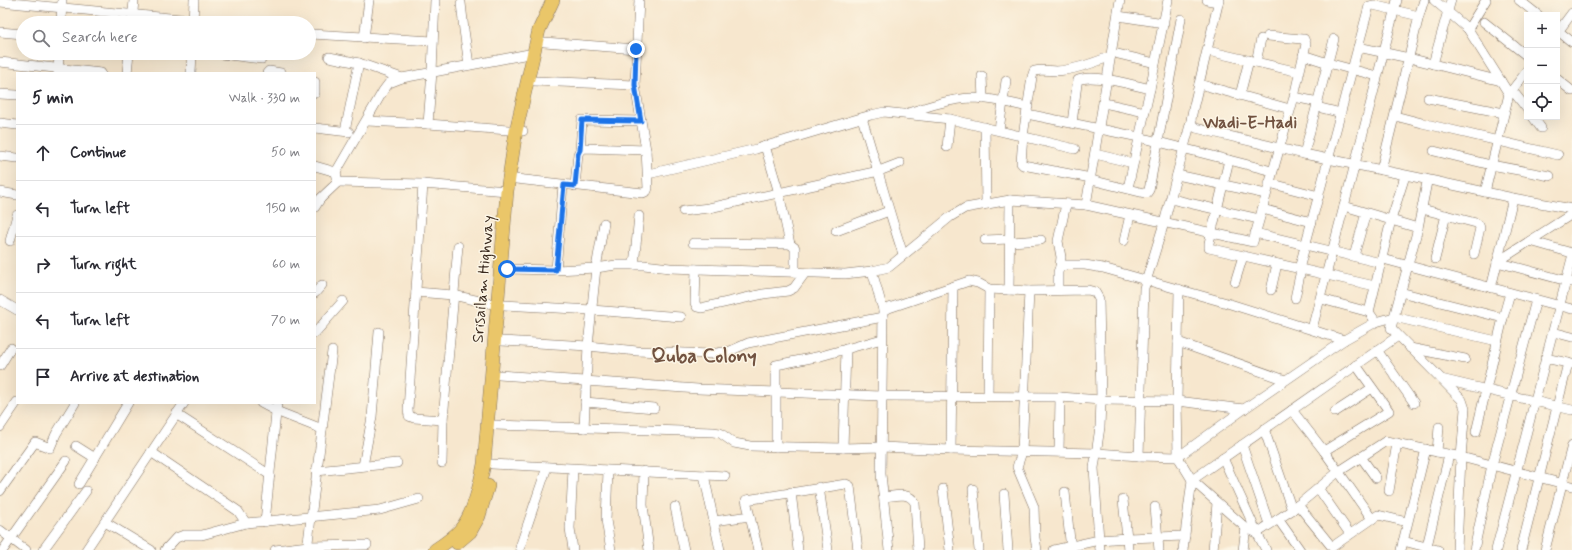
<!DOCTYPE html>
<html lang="en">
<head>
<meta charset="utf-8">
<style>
  body { margin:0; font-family:Mynerve,sans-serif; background:#f2f2f3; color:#2b2b33 }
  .controls { position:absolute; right:12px; top:12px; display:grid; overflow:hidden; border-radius:0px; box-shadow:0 4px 16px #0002 }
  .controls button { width:36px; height:36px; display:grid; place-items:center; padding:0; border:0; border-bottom:1px solid #e1e1e2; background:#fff; color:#2b2b33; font:20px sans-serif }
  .stop { position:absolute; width:12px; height:12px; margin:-9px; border:3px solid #1a73e8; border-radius:50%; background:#fff }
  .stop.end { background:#1a73e8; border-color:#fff; box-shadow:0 1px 4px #0008 }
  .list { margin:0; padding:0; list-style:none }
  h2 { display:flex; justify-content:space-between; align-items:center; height:52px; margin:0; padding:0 16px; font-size:17px }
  h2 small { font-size:13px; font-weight:400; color:#7c7c81 }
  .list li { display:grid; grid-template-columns:26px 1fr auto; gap:12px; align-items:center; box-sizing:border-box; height:56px; padding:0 16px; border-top:1px solid #e1e1e2 }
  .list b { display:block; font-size:15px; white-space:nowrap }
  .list em { font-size:13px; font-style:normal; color:#7c7c81 }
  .icon { flex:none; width:22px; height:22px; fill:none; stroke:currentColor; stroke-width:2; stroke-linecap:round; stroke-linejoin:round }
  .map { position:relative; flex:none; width:1572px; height:550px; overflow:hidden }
  .search { position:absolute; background:#fff; box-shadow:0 4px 16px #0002; left:16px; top:16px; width:300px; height:44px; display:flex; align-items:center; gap:10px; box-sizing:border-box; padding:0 14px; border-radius:22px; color:#7c7c81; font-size:15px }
  .panel { position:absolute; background:#fff; box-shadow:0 4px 16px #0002; left:16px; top:72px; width:300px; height:332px; border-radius:0px }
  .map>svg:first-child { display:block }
</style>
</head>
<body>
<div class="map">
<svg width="1572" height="550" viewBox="0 0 1572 550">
  <rect width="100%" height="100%" fill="#fcf5e5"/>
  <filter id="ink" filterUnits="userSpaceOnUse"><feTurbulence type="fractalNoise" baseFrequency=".025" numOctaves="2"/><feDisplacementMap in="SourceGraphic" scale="8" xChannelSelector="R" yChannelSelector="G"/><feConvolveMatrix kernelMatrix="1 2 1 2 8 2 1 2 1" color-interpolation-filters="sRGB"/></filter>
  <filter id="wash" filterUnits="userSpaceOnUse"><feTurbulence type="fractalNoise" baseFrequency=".012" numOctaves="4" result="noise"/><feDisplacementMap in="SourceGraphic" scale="16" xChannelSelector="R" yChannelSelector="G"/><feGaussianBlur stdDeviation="0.9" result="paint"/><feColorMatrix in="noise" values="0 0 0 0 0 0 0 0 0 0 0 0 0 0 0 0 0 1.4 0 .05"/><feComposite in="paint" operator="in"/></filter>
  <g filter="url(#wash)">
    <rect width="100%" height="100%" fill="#f7e7ce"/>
  </g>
  <g filter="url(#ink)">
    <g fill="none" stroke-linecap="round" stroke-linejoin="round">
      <defs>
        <g id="minor">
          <path d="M1207,0l11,2"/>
          <path d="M1219,0l-26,109c-1,8 -5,14 3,19l108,26 116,24 5,1 2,3 -9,46 -27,100 71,72 3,9 -4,48 -4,93"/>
          <path d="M1434,0l34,29 41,65 -24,98"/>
          <path d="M1519,0l19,15"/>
          <path d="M0,2l223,21"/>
          <path d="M461,3l3,27 5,35"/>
          <path d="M1118,16l46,7"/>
          <path d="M1484,22l43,34"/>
          <path d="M61,23l1,-23"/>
          <path d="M132,23l2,-23"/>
          <path d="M193,23l1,-23"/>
          <path d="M1468,29l18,-29"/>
          <path d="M1557,30l15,12"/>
          <path d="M0,32l23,2"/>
          <path d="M1557,33l15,-20"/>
          <path d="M311,34l122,7"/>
          <path d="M364,38l5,-38"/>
          <path d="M544,42l92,7"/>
          <path d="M1358,47l51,11 92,23"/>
          <path d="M1208,51l91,21"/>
          <path d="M212,53l50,6"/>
          <path d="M1118,54l37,9"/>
          <path d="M1303,55l25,8 49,13"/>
          <path d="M329,57l30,6 43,15"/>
          <path d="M0,62l101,11"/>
          <path d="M1256,62l5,-23"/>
          <path d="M1433,64l18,-64"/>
          <path d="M58,73l1,-20"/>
          <path d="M127,73l2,-20"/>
          <path d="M191,73l1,-20"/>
          <path d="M267,73l2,-2 12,2"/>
          <path d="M982,76l1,23"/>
          <path d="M1557,79l15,12"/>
          <path d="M534,81l101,4"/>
          <path d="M315,82v11"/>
          <path d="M1199,84l91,25"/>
          <path d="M1511,91l5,4 11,14"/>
          <path d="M0,94l17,1"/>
          <path d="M1509,94l18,-23"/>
          <path d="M1240,95l9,-35"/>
          <path d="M1294,97l24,5"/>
          <path d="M1428,98l76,15"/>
          <path d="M1104,103l41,9"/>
          <path d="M1317,107l24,6"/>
          <path d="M908,113c21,-7 42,-14 64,-15 19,0 38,5 56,9"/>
          <path d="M1027,114l112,23 133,34"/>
          <path d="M1395,116l27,7 136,32"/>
          <path d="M1533,117l8,11"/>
          <path d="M862,118c14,45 26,91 41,136"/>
          <path d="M367,121l61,3 95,7"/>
          <path d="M0,123l17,2"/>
          <path d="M1072,123l5,-39 1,-4c15,-7 56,5 72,9"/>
          <path d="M428,124l4,-52 3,-72"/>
          <path d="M985,127l1,77"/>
          <path d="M315,128l34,4"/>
          <path d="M999,130l7,-49"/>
          <path d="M345,131l14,-68"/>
          <path d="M765,146l14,47 11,51"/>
          <path d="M947,147l3,-28"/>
          <path d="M580,150l2,-30 59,1"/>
          <path d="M1434,151l57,14 59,11"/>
          <path d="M1095,154l38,9"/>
          <path d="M1304,154l30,-115"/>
          <path d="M0,156l17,2"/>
          <path d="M1229,160l-20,83v5l166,38"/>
          <path d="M315,166l21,6"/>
          <path d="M1381,170l38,-154 5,-16"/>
          <path d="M648,174l108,-25 115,-34 13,-3 66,7 125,30"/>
          <path d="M1177,175l89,19"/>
          <path d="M1091,178l-68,-13 -2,-2 2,-27 9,-59 2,-6c8,-2 15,0 22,0 19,-1 38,-8 55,-15"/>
          <path d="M516,179l127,14 4,-2 1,-3 -2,-38 -11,-65 4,-85"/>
          <path d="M1425,179l88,19 59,11"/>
          <path d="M1091,180l53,13h3l2,-3 32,-171"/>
          <path d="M338,182l85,2 84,7"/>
          <path d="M1269,183l50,13"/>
          <path d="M423,184l-15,226 1,6 5,2 29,2"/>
          <path d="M575,186l3,-32 2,-4 5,-2 61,2"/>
          <path d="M1128,188l22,-99 18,-89"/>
          <path d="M0,192l17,3"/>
          <path d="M1171,199l88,20"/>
          <path d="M1086,205l34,-205"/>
          <path d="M1344,206l74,22"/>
          <path d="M315,207l5,-8 18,-17 -2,-10 47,-81 6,-8 13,-5 132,-25"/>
          <path d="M1262,209l50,13"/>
          <path d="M1422,209l54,14 3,2 1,3 -6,26"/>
          <path d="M683,211l26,-3 170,-37 21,-8"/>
          <path d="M836,231l53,-20"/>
          <path d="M1255,233l126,30"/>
          <path d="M985,240l25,-1"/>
          <path d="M10,241l7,-26"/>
          <path d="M1124,241l6,-26"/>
          <path d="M1530,241l42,12"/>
          <path d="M1010,242l31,-2"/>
          <path d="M693,243l97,1 5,4v24"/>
          <path d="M1354,256l12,-43"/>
          <path d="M1383,259l189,50"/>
          <path d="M1435,259l11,-44"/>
          <path d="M1497,262l75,-48"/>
          <path d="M1497,262l74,20"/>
          <path d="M634,265l5,-49"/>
          <path d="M1060,267l1,-10 -3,-16 8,-37"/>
          <path d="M507,269l49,1 40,-2 20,-3h28l26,3 175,6 27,-3 17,-4 61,-50 15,-9 45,-8 76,5 167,37 41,-145 12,-53 -2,-5h-2l-34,-3"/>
          <path d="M696,269l-1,34 2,4 4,1 62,-14 25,-3 6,-3 11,-15"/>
          <path d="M1299,269l70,-263 4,-1 46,11"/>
          <path d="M556,270l7,-85"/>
          <path d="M872,271l11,39 -2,164 8,76"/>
          <path d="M1235,282l8,-26"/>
          <path d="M1491,288l22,-90"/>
          <path d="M1179,289l-2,112 1,56 14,23 54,48 11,5 35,-23 46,-38 48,-31 75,16 111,29"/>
          <path d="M1009,290l1,-90"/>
          <path d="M1058,290v-18l2,-5 6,-2h19l18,3 124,35 117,37"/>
          <path d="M1271,290l6,-26"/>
          <path d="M1029,291l-7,161 -5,15 17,40 1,31 2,12"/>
          <path d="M416,292l37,3 44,10"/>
          <path d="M1400,292l103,26 -27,114"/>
          <path d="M315,293l7,-8"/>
          <path d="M1295,298l6,-28"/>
          <path d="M1321,299l48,13"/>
          <path d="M0,300l17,10"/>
          <path d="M504,305l88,5 89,7"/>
          <path d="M883,310l86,-29 9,2 11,6 40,2 59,-1 7,2 4,7 2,101 -1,27 -6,41 5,72 -45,10"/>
          <path d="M1503,318l7,-25"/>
          <path d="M1376,322l-7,-10 22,-92 14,-44"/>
          <path d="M1312,329l43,-165 42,-164"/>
          <path d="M1553,332l19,5"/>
          <path d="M315,333l28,-32"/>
          <path d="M501,341l87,5 49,5 73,3 20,-3 18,-8 135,-26"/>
          <path d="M1178,342l107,38"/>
          <path d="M1410,348l55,11"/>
          <path d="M1377,350l37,53"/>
          <path d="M1545,358l23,5"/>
          <path d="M0,366l11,-18"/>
          <path d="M499,375l199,14 183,7 179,1 -1,55"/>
          <path d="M1441,379l131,31"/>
          <path d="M988,396l1,-107"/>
          <path d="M1060,397l41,3 76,1 67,8"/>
          <path d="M585,402l69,6"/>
          <path d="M261,403l15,8 46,18"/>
          <path d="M1292,410l32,41 48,68"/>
          <path d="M1335,412l37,-24"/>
          <path d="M176,414l94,61"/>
          <path d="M495,425l218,7 7,1 14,10 16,3 93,2 38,-1 70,3 146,3 42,3 39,1 66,-48 100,-69 32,-18 18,-5 103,24"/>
          <path d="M0,427l17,-25"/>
          <path d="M584,428l4,-82 8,-78 8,-45"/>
          <path d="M1264,429l28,81"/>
          <path d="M1242,445l27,79"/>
          <path d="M76,446l19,12"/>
          <path d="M776,447v-82l45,-9 61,-17"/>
          <path d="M843,448l3,-99"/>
          <path d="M951,450l2,-164"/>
          <path d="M1324,451l65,-40 -33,-46"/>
          <path d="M151,452l87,59 8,12"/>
          <path d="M1437,452l2,-25"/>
          <path d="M1139,456l5,-168 20,-65 27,-102"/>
          <path d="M1361,457l15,21"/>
          <path d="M1223,458l34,75 9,17"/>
          <path d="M442,463l1,-43 15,-174"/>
          <path d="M492,464l233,12"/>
          <path d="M363,466l9,-49 7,-85"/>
          <path d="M573,469l-3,59 3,22"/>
          <path d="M316,471l81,-8"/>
          <path d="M608,471l-2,49 5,30"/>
          <path d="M644,471l-1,34 6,45"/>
          <path d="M704,475l16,75"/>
          <path d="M79,484l49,-81"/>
          <path d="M819,487l9,63"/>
          <path d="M1318,488l32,46"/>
          <path d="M943,489l7,61"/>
          <path d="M973,489l6,61"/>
          <path d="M0,491l35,-49 15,6 6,-14 19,-31"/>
          <path d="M1389,491l8,-48"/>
          <path d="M791,492l7,58"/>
          <path d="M1065,492l6,58"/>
          <path d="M1004,494l4,56"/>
          <path d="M884,497c11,-1 25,-6 31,6l3,47"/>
          <path d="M1123,500l4,38 58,-2"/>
          <path d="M1298,505l34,42 46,-32 29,7"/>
          <path d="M675,507l9,43"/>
          <path d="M1155,507l4,43"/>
          <path d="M1278,519l22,31"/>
          <path d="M714,521l36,-5"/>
          <path d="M105,522l46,28"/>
          <path d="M265,522l12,-119"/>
          <path d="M0,530l26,20"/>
          <path d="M1403,541l35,9"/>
          <path d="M520,547l27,-80"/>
          <path d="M3,550l63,-89"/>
          <path d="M43,550l43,-59"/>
          <path d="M86,550l98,-147"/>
          <path d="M165,550l11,-12 8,-3h18l44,-12 134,-13 39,-11"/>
          <path d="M275,550l33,-4 59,-1"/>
          <path d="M307,550l25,-199"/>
          <path d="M758,550l-12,-50 100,-16 4,2 8,64"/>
          <path d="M1100,550l-1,-10 28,-2 1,12"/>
          <path d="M1183,550l9,-70 206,-144"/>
          <path d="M1213,550l4,-47"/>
          <path d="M1243,550l3,-22"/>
          <path d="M1401,550l25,-101"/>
          <path d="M1426,550l23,-95"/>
          <path d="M1474,550l18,-85 44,-165"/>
          <path d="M1496,550l76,-292"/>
          <path d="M1521,550l47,-187 4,1"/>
          <path d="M1545,550l27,-105"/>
        </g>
        <g id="highway">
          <path d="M457,543l13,-11 9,-16 9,-30"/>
          <path d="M435,550c9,-6 18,-12 25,-20 14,-16 20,-46 24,-66l23,-273 9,-60 23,-101 14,-30"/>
        </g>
      </defs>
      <use href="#minor" stroke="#7d6c5c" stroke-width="10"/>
      <use href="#highway" stroke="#7d6c5c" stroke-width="14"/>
      <use href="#minor" stroke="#fff" stroke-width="9"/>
      <use href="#highway" stroke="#eac669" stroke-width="13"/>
    </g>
  </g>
  <g fill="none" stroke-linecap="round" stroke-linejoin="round" filter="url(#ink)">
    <path stroke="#1a73e8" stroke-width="5" d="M507,269l49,1 8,-85 11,1 3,-32 2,-4 2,-30 59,1 -6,-36 1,-36"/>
  </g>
  <g text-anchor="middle" stroke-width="3" stroke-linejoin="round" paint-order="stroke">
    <g font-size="16" fill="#3b2a1e" stroke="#fcf5e5">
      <text transform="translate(482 279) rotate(-85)" y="6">Srisailam Highway</text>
    </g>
    <g font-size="17" font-weight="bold" fill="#715240" stroke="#fcf5e5">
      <text x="1250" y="128">Wadi-E-Hadi</text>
    </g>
    <g font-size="20" font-weight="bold" fill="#715240" stroke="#fcf5e5">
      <text x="704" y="362">Quba Colony</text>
    </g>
  </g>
</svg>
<div class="controls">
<button>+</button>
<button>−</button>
<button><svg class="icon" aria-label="locate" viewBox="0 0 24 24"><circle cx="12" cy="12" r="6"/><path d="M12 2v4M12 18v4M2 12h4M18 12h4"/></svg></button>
</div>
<div class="stop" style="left:507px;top:269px"></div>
<div class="stop end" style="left:636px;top:49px"></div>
<div class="search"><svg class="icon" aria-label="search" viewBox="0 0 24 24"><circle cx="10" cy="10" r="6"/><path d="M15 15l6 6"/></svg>Search here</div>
<section class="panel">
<h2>5 min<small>Walk · 330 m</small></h2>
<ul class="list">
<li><svg class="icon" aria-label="ahead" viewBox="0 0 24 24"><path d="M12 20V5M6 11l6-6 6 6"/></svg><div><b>Continue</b></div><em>50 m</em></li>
<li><svg class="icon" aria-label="left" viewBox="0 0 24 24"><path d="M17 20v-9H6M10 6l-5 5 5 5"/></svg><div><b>Turn left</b></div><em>150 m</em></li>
<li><svg class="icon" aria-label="right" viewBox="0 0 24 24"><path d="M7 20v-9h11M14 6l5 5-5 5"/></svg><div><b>Turn right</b></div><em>60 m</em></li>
<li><svg class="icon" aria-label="left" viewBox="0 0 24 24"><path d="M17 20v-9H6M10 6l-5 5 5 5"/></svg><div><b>Turn left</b></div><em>70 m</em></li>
<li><svg class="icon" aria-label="arrive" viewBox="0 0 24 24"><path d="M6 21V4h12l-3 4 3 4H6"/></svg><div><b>Arrive at destination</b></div></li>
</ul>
</section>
</div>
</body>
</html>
